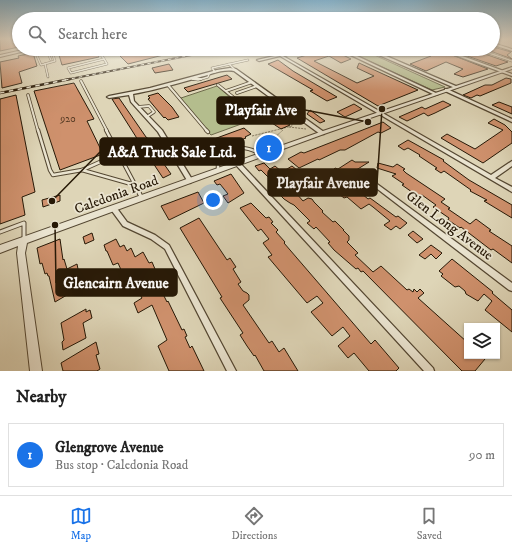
<!DOCTYPE html>
<html lang="en">
<head>
<meta charset="utf-8">
<style>
  body { margin:0; font-family:"IM FELL DW Pica",serif; background:#f6f6f6; color:#222 }
  .controls { position:absolute; right:12px; bottom:12px; display:grid; overflow:hidden; border-radius:0px; box-shadow:0 1px 3px #0004 }
  .controls button { width:36px; height:36px; display:grid; place-items:center; padding:0; border:0; border-bottom:1px solid #e0e0e0; background:#fff; color:#222; font:20px sans-serif }
  .you { position:absolute; left:213px; top:200px; width:14px; height:14px; margin:-10px; border:3px solid #fff; border-radius:50%; background:#1a73e8; box-shadow:0 0 0 6px #1a73e833 }
  .badge { display:grid; place-items:center; width:26px; height:26px; border-radius:50%; background:#1a73e8; color:#fff; font-size:13px; font-weight:700 }
  .pin { position:absolute; translate:-50% -50%; border:2px solid #fff; box-shadow:0 1px 4px #0006 }
  .list { margin:0; padding:0; list-style:none }
  h2 { display:flex; justify-content:space-between; align-items:center; height:52px; margin:0; padding:0 16px; font-size:17px }
  h2 small { font-size:13px; font-weight:400; color:#767676 }
  .list li { display:grid; grid-template-columns:26px 1fr auto; gap:12px; align-items:center; box-sizing:border-box; height:64px; margin:0 8px 8px; padding:0 8px; border:1px solid #e0e0e0; border-radius:0px }
  .list b { display:block; font-size:15px; white-space:nowrap }
  .list p { margin:0; font-size:13px; white-space:nowrap; color:#767676 }
  .list em { font-size:13px; font-style:normal; color:#767676 }
  .icon { flex:none; width:22px; height:22px; fill:none; stroke:currentColor; stroke-width:2; stroke-linecap:round; stroke-linejoin:round }
  .map { position:relative; flex:none; width:512px; height:371px; overflow:hidden }
  .search { position:absolute; background:#fff; box-shadow:0 1px 3px #0004; left:12px; right:12px; top:12px; height:44px; display:flex; align-items:center; gap:10px; box-sizing:border-box; padding:0 14px; border-radius:22px; color:#767676; font-size:15px }
  .sheet { height:124px; background:#fff }
  nav { display:flex; justify-content:space-around; align-items:center; box-sizing:border-box; height:56px; border-top:1px solid #e0e0e0; background:#fff; font-size:11px; color:#767676 }
  nav a { display:grid; justify-items:center; gap:2px }
  nav .on { color:#1a73e8 }
  .map>svg:first-child { display:block }
</style>
</head>
<body>
<div class="map">
<svg width="512" height="371" viewBox="0 0 512 371">
  <rect width="100%" height="100%" fill="#ded5b7"/>
  <filter id="stains"><feTurbulence type="fractalNoise" baseFrequency=".005" numOctaves="4"/><feColorMatrix values="0 0 0 0 .2 0 0 0 0 .09 0 0 0 0 .02 0 0 0 .5 -.17"/></filter>
  <radialGradient id="worn" r=".72"><stop offset=".6" stop-color="#630" stop-opacity="0"/><stop offset="1" stop-color="#630" stop-opacity=".3"/></radialGradient>
  <g fill="#b4bd8d" stroke="#6d6a4a">
    <path d="M343,49h18l84,38 -13,3z"/>
    <path d="M217,86l38,33 -44,16 -33,-36z"/>
  </g>
  <g fill="#cf916d" stroke="#261806">
    <path d="M0,39h19v8l-19,4z"/>
    <path d="M493,47l18,5 -4,3 5,4 -27,-10h8z"/>
    <path d="M53,49h42l4,8 -37,8 -3,-10 -4,-1z"/>
    <path d="M121,49h16l1,5 18,-5h23v2l-51,13 -10,-10 4,-2z"/>
    <path d="M331,49l20,10 -10,4 -12,-7 -15,5 43,22 17,-7 -17,-8 2,-5 59,27 -40,16 -81,-48 13,-4z"/>
    <path d="M414,49h23l51,20 -25,8 -9,-3 9,-5 -17,-7 -20,9 -16,-7 21,-8z"/>
    <path d="M447,49h23l38,13 -12,4z"/>
    <path d="M33,53l4,13 -18,6 3,11 -20,5 -2,-26 19,-4 -1,-2z"/>
    <path d="M278,60l15,11 44,26 -10,4 -17,-10 3,-1 -45,-26z"/>
    <path d="M169,64l4,6 -18,3 -3,-5z"/>
    <path d="M227,75l5,4 -44,13 -4,-4z"/>
    <path d="M506,78l5,1v4l-31,13 -3,-1 -6,3 -8,-3 22,-10h7z"/>
    <path d="M74,83l20,36 -7,2 16,33 -43,16 -26,-79z"/>
    <path d="M158,93l14,14 7,10 -11,3 -3,-3 -1,1 -16,-19 2,-1 -2,-2z"/>
    <path d="M16,95l19,97 -13,5 3,18 -25,9v-125z"/>
    <path d="M119,98l27,39 5,4 2,-1 3,5 -1,1 4,5h-2l4,5 -2,1 12,17 -8,4 -12,-18h2l-4,-6h1l-6,-10 -6,-4 -26,-41z"/>
    <path d="M257,100l18,12 15,13 -9,4 -15,-10 -18,-16z"/>
    <path d="M443,101l8,4 -16,8 -7,3 -4,-3 -17,8 -8,-4 23,-10 3,2z"/>
    <path d="M499,102l13,5v7l-20,-9z"/>
    <path d="M354,104l8,5 -17,8 -8,-5z"/>
    <path d="M310,110l15,11 -5,2 -13,-9z"/>
    <path d="M494,119l11,6 7,7v11l-29,20 -42,-25 6,-4 28,15 28,-19 -15,-7z"/>
    <path d="M383,122l8,6 -10,5 -3,-1 -33,18h-5l-21,10 -1,-1 -19,9 -11,-9 13,-7 3,1z"/>
    <path d="M244,128l7,6 -6,3 1,1 -37,14 1,1 -6,2 -1,-1 -7,3 -6,-7 24,-11z"/>
    <path d="M408,140l36,20 -1,1 26,19 43,25v13l-28,-17 3,-1 -17,-9 1,-1 -27,-19 -3,2 -6,-4 2,-1 -18,-12 1,-1 -12,-7 -4,2 -6,-4z"/>
    <path d="M352,160l3,2h14l-16,10 -6,8 -16,-8 4,-4 3,1z"/>
    <path d="M264,163l6,6 5,-3 7,6 10,-6 5,4 -4,2 1,1 -7,4 12,14 -3,2 7,8 5,-3 4,1 2,3 9,9 -1,1 11,10 2,-1 9,9h-1l6,6v4l-2,2 11,11 -3,2 18,17 8,-6 26,24 2,-1 4,3 1,-3 3,3 3,-3 4,4 -6,5 49,44v14h15l3,3 -10,12h-13l-99,-100 -2,1 -3,-4 -2,1 -22,-19 -6,-7 2,-1 -14,-15 -2,2 -7,-6 3,-2 -16,-16 -4,-2 -6,-4 -5,-5 3,-2 -6,-7 -15,-15 -2,1 -4,-5z"/>
    <path d="M378,163l15,4 4,-3 8,5 -2,1 3,3 39,26 -4,3 9,6 -2,1 22,15 6,-5 15,11 -2,1 23,15v17l-19,-14 -2,1 -30,-23 -1,1 -12,-8 1,-2 -16,-11 3,-2 -14,-10 -3,2 -17,-12 2,-1 -12,-8 4,-2 -19,-6z"/>
    <path d="M231,174l13,19 -16,10 -5,-7 5,-2 -8,-10 -3,1 -3,-4z"/>
    <path d="M348,184l5,5 2,-1 13,11 2,-1 26,19 2,-1 9,7 -7,6 -4,-3 -5,4 -7,-5 6,-4 -17,-14 -4,-3 -8,5 -14,-12 -3,1 -10,-8z"/>
    <path d="M198,192l6,11 -35,17 -8,-14z"/>
    <path d="M60,195v6l-17,6 -1,-7z"/>
    <path d="M251,203l15,15 3,-1 4,5 -2,1 7,7 -2,2 9,10 -1,1 87,101 4,-4 24,28 -3,3h-27l-15,-18 -6,5 -10,-12 12,-10 -7,-9 -11,9 -21,-24 12,-9 -6,-7 -10,7 -39,-46 4,-2 -9,-12 6,-4 -8,-10 -3,2 -18,-23z"/>
    <path d="M199,218l28,42 3,-2 6,9 -3,2 8,13 -3,2 5,7 4,2 2,2v5l-6,5 26,38 3,-2 7,11 5,-4 14,23h-34l-9,-16 -1,1 -7,-10 -7,-11 3,-2 -23,-35 2,-1 -42,-69z"/>
    <path d="M413,231l10,8 -6,4 -9,-8z"/>
    <path d="M92,233l2,7 -9,4 -2,-7z"/>
    <path d="M60,239l3,21 1,-1 3,10 10,-5 2,10 -8,4 3,11 -3,1 1,2 -17,10 -6,-26h-1l-1,-3 -2,1 -3,-11 -2,1 -3,-16z"/>
    <path d="M116,239l4,8 4,-2 3,6 4,-3 4,9 8,-5 6,11 3,-1 3,7 -1,1 7,15 -2,1 8,16 1,-1 14,29 2,-1 3,7 -2,1 5,11 2,-2 12,25h-35l-11,-25 9,-6 -15,-35 -14,8 -4,-10 8,-5 -6,-11 1,-2 -6,-15 -9,2 -4,-9 -5,2 -6,-14h-1l-2,-6z"/>
    <path d="M431,245l11,8 -6,6 -5,-5 -6,5 -6,-4z"/>
    <path d="M452,259l41,33 -1,1 20,17v22l-27,-22 7,-9 -8,-7 -6,7 -12,-7 -1,-3 -6,-5 -4,1 -14,-11 2,-2 -4,-3z"/>
    <path d="M86,309v3l4,-2 2,8 -9,5 3,15 -23,12 -1,-8 2,-2 -3,-17z"/>
    <path d="M96,342l3,12 -3,1 4,14 -3,2h-34l-2,-8z"/>
  </g>
  <g fill="none" stroke-linecap="round" stroke-linejoin="round">
    <defs>
      <g id="service-far3">
        <path d="M34,49l7,16 14,-4 -4,-12"/>
        <path d="M46,49l5,11"/>
        <path d="M97,49l7,10"/>
        <path d="M477,49l35,12"/>
        <path d="M102,55l18,-4"/>
        <path d="M104,59l3,5 -36,9 -3,-5z"/>
        <path d="M45,64l3,13"/>
        <path d="M229,64l6,6"/>
        <path d="M215,72l-3,-4 36,-8"/>
        <path d="M192,79l6,1 10,-3 1,-3"/>
      </g>
      <g id="service-far2">
        <path d="M193,79h8"/>
        <path d="M81,81l26,50"/>
        <path d="M168,85l39,46"/>
        <path d="M218,85l41,33"/>
        <path d="M226,91l26,-9"/>
        <path d="M237,93l20,-7"/>
        <path d="M28,95l10,36"/>
        <path d="M279,102l-4,2 8,7 10,1"/>
        <path d="M138,107l11,-1 5,6 -6,4"/>
      </g>
      <g id="service-far1">
        <path d="M38,130l12,40 3,5 29,-5 53,15"/>
        <path d="M106,130l34,64"/>
        <path d="M206,130l2,2"/>
        <path d="M82,170l36,-16"/>
        <path d="M218,170v-8l3,-9c15,-7 25,-7 40,1"/>
      </g>
      <g id="service">
        <path d="M139,193l3,5"/>
        <path d="M0,232l24,-9v16"/>
      </g>
      <g id="minor">
        <path d="M305,49h6l-28,7 208,119 21,-14v5l-17,12 17,9v5l-232,-136 -21,5 -2,-1z"/>
        <path d="M338,49h4l96,45 -3,1z"/>
        <path d="M365,49h5l88,38 -3,1z"/>
        <path d="M438,49h5l69,25v2z"/>
        <path d="M230,68l6,1 88,63v2h-4l-86,-63c-13,-2 -24,4 -37,7 -21,6 -42,12 -64,16l1,7 28,29 31,51 -3,2 -2,-1 -30,-50 -27,-30 -2,-7 -20,3 -2,-1 2,-1 41,-8 67,-18z"/>
        <path d="M445,89h2l65,30v3l-67,-31z"/>
        <path d="M237,161l2,1 194,206 1,3h-10l-189,-207 -1,-1z"/>
        <path d="M373,181l139,102v8l-3,-1 -138,-106 -1,-1z"/>
        <path d="M112,207h4l11,15 28,13 14,10 67,126h-9l-62,-122 -14,-10 -28,-13 -11,-15 -1,-2z"/>
      </g>
      <g id="tertiary">
        <path d="M27,49h7l-34,8v-2z"/>
        <path d="M512,67v2l-188,65 -297,109 -2,10 17,118h-12l-13,-118 1,-7 -18,7v-8l320,-113z"/>
      </g>
      <path id="secondary" d="M493,43l19,6v2l-19,-6z"/>
    </defs>
    <use href="#service-far3" stroke="#544732" stroke-width="2.5"/>
    <use href="#service-far2" stroke="#544732" stroke-width="3.5"/>
    <use href="#service-far1" stroke="#544732" stroke-width="4.5"/>
    <use href="#service" stroke="#544732" stroke-width="5"/>
    <use href="#minor" stroke="#544732" stroke-width="2.5"/>
    <use href="#tertiary" stroke="#544732" stroke-width="2"/>
    <use href="#secondary" stroke="#261806" stroke-width="2"/>
    <g stroke="#261806" stroke-width="1" stroke-dasharray="0.5 1" stroke-linecap="butt">
      <path d="M289,127l17,2"/>
      <path d="M252,136l40,-10v-3l-8,-7"/>
      <path d="M262,149l21,-19"/>
      <path d="M196,160l5,2h12"/>
    </g>
    <use href="#service-far3" stroke="#eae4d0" stroke-width="1.5"/>
    <use href="#service-far2" stroke="#eae4d0" stroke-width="2"/>
    <use href="#service-far1" stroke="#eae4d0" stroke-width="2.5"/>
    <use href="#service" stroke="#eae4d0" stroke-width="3"/>
    <use href="#minor" fill="#eae4d0" fill-rule="evenodd"/>
    <use href="#tertiary" fill="#eae4d0" fill-rule="evenodd"/>
    <use href="#secondary" fill="#eae4d0" fill-rule="evenodd"/>
    <defs>
      <path id="rail-far1" d="M65,80l157,-31"/>
      <path id="rail" d="M0,93l70,-14"/>
    </defs>
    <use href="#rail-far1" stroke="#261806" stroke-width="2"/>
    <use href="#rail" stroke="#261806" stroke-width="2.5"/>
    <use href="#rail-far1" stroke="#eae4d0" stroke-width="1" stroke-dasharray="3.5" stroke-linecap="butt"/>
    <use href="#rail" stroke="#eae4d0" stroke-width="1.5" stroke-dasharray="4.5" stroke-linecap="butt"/>
  </g>
  <linearGradient id="sky" x2="0" y2="1"><stop stop-color="#86b6d1"/><stop offset="0.43" stop-color="#f0ecdf"/><stop offset="1" stop-color="#f0ecdf" stop-opacity="0"/></linearGradient>
  <rect width="512" height="91" fill="url(#sky)"/>
  <g text-anchor="middle" stroke-width="3.5" stroke-linejoin="round" paint-order="stroke">
    <g font-size="10" fill="#503620">
      <text x="68" y="122">920</text>
    </g>
    <g font-size="14" fill="#261806" stroke="#eae4d0">
      <text transform="translate(116 194) rotate(-20)" y="5">Caledonia Road</text>
      <text transform="translate(450 225) rotate(37)" y="5">Glen Long Avenue</text>
    </g>
  </g>
  <path fill="none" stroke="#261806" stroke-width="1.5" d="M368 122L305 110M52 201L100 152M382 109L377 183M55 225L56 283"/>
  <g fill="#261806" stroke="#eae4d0" stroke-width="1.5">
    <circle cx="368" cy="122" r="4"/>
    <circle cx="52" cy="201" r="4"/>
    <circle cx="382" cy="109" r="4"/>
    <circle cx="55" cy="225" r="4"/>
  </g>
  <g fill="#261806" stroke="#261806" stroke-width="1.5">
    <rect x="217" y="97" width="88" height="27" rx="4"/>
    <rect x="100" y="138" width="144" height="27" rx="4"/>
    <rect x="268" y="169" width="109" height="27" rx="4"/>
    <rect x="56" y="269" width="121" height="27" rx="4"/>
  </g>
  <g font-size="15" text-anchor="middle" font-weight="bold" fill="#fff">
    <text x="261" y="115">Playfair Ave</text>
    <text x="172" y="157">A&amp;A Truck Sale Ltd.</text>
    <text x="323" y="188">Playfair Avenue</text>
    <text x="116" y="288">Glencairn Avenue</text>
  </g>
  <rect width="100%" height="100%" filter="url(#stains)"/>
  <rect width="100%" height="100%" fill="url(#worn)"/>
</svg>
<div class="controls">
<button><svg class="icon" aria-label="layers" viewBox="0 0 24 24"><path d="M12 4l9 5-9 5-9-5zM3 14l9 5 9-5"/></svg></button>
</div>
<div class="you"></div>
<div class="pin badge" style="left:269px;top:148px">1</div>
<div class="search"><svg class="icon" aria-label="search" viewBox="0 0 24 24"><circle cx="10" cy="10" r="6"/><path d="M15 15l6 6"/></svg>Search here</div>
</div>
<section class="sheet">
<h2>Nearby<small></small></h2>
<ul class="list">
<li><span class="badge">1</span><div><b>Glengrove Avenue</b><p>Bus stop · Caledonia Road</p></div><em>90 m</em></li>
</ul>
</section>
<nav>
<a class="on"><svg class="icon" aria-label="map" viewBox="0 0 24 24"><path d="M3 6l6-2 6 2 6-2v14l-6 2-6-2-6 2zM9 4v14M15 6v14"/></svg>Map</a>
<a><svg class="icon" aria-label="directions" viewBox="0 0 24 24"><path d="M12 3l9 9-9 9-9-9zM9 14v-3h6M13 9l2 2-2 2"/></svg>Directions</a>
<a><svg class="icon" aria-label="saved" viewBox="0 0 24 24"><path d="M7 4h10v16l-5-4-5 4z"/></svg>Saved</a>
</nav>
</body>
</html>
